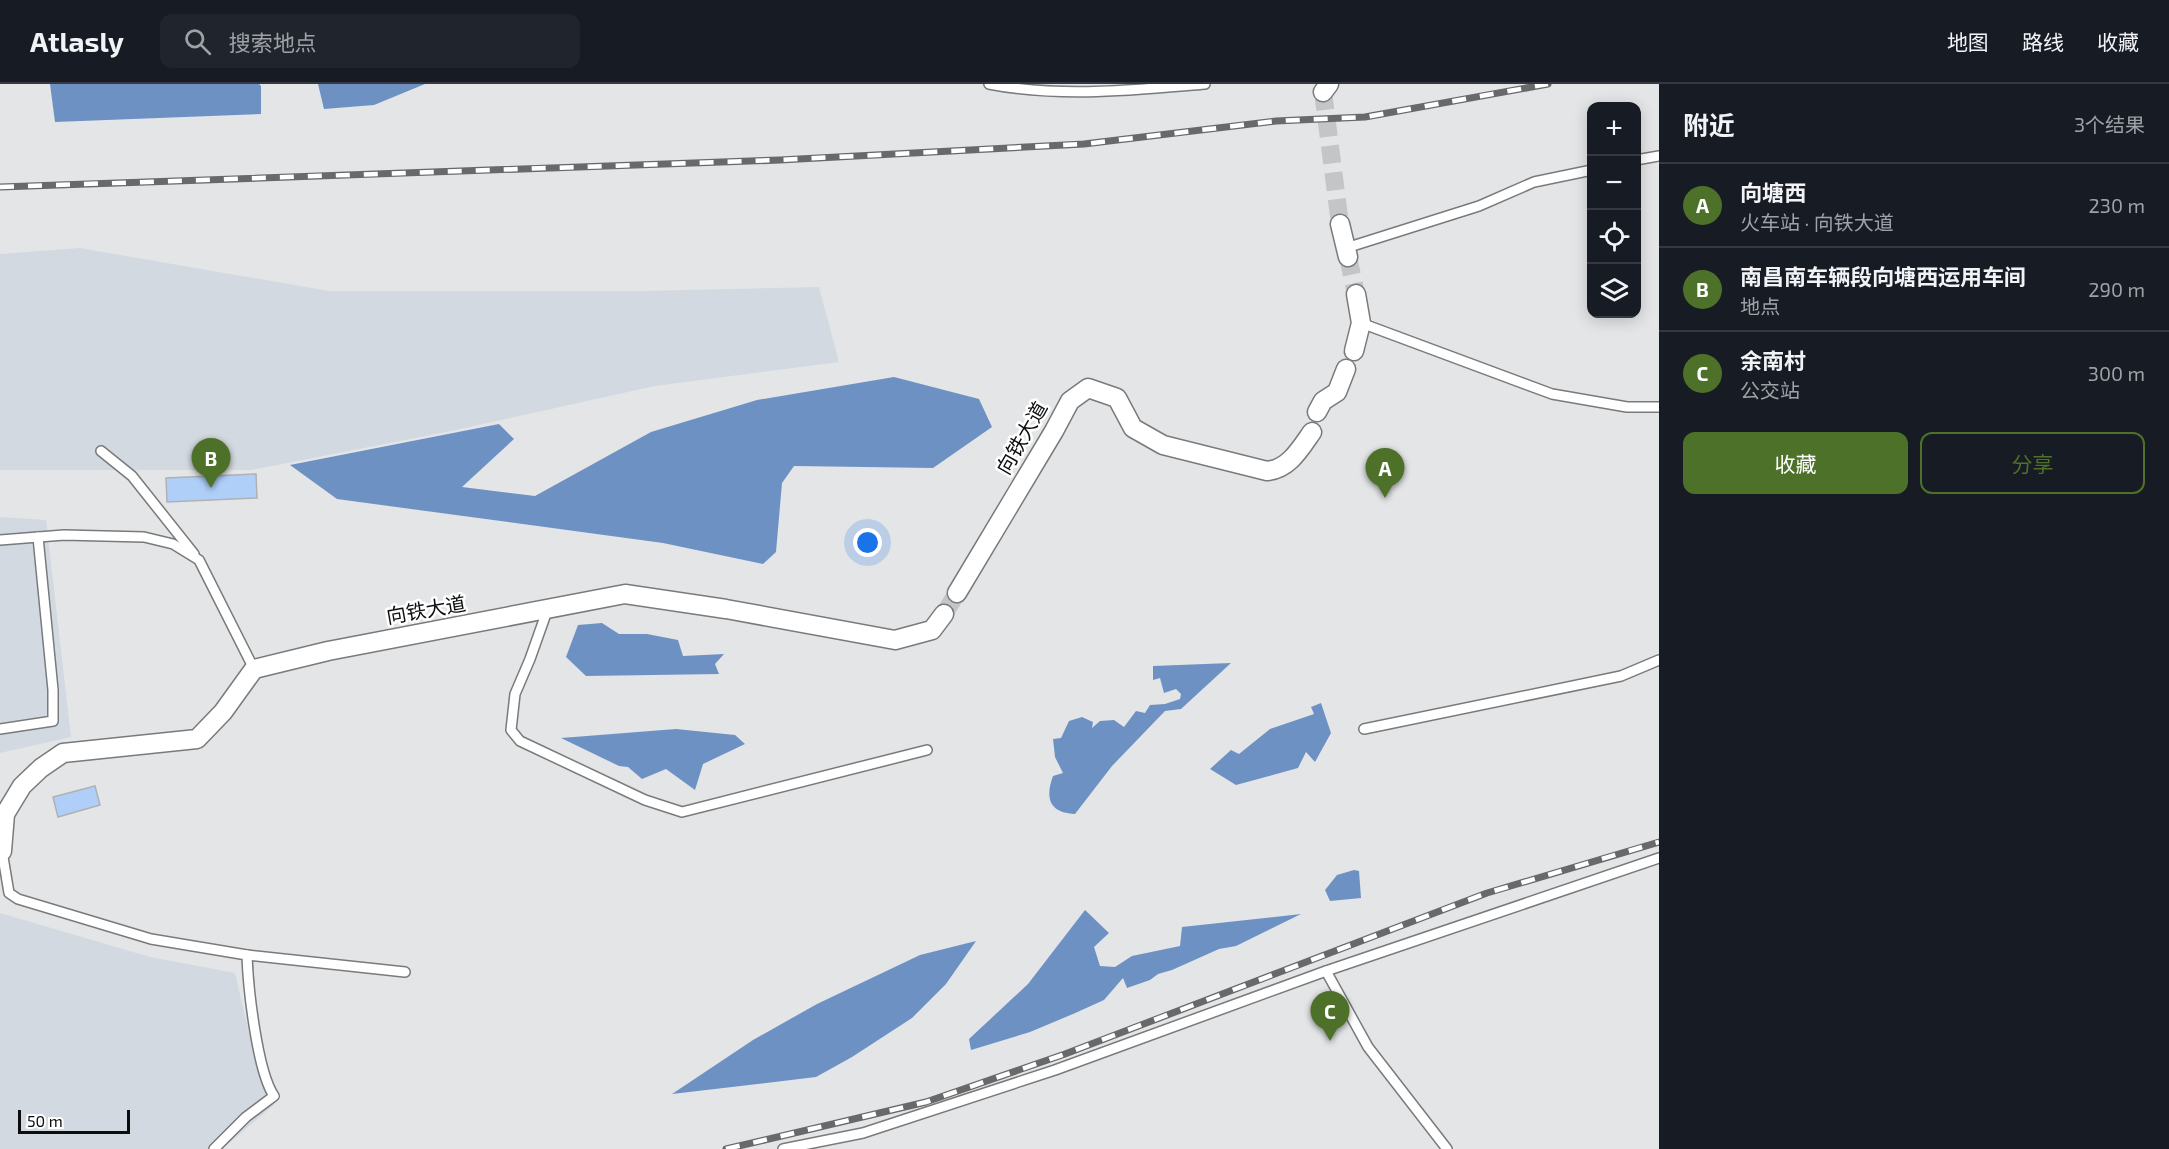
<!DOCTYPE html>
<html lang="zh">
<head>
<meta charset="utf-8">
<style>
  body { margin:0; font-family:"Exo 2","Noto Sans SC",sans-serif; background:#20242c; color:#f1f3f6 }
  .controls { position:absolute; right:18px; top:18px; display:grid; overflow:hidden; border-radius:12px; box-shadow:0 3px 15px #0003 }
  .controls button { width:54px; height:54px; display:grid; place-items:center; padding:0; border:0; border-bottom:2px solid #363941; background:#171b24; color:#f1f3f6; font:30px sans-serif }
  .scale { position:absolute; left:18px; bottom:15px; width:112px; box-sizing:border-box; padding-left:6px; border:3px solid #0c0d0e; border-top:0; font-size:16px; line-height:21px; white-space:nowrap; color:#0c0d0e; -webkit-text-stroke:4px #fff; paint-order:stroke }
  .you { position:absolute; left:868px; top:459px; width:21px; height:21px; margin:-15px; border:4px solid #fff; border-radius:50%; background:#1a73e8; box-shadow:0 0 0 9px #1a73e833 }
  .badge { display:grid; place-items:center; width:39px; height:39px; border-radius:50%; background:#4e7129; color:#fff; font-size:20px; font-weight:700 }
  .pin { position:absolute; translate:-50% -50px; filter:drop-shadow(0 2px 3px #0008) }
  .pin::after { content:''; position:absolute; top:32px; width:21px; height:18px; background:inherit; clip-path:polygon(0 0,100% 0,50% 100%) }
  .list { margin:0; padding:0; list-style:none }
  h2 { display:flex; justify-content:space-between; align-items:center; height:78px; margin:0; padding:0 24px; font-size:26px }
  h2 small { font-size:20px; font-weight:400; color:#9ea1a6 }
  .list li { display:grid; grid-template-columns:39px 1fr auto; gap:18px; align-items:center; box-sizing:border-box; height:84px; padding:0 24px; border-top:2px solid #363941 }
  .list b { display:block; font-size:22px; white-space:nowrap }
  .list p { margin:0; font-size:20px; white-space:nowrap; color:#9ea1a6 }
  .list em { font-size:20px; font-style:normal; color:#9ea1a6 }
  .actions { display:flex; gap:12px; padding:18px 24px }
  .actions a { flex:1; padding:14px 0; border:2px solid #4e7129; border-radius:12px; text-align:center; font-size:21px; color:#4e7129 }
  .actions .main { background:#4e7129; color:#fff }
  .icon { flex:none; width:33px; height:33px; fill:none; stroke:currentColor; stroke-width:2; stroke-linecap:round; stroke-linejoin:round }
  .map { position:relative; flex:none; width:1659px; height:1065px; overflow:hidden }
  header { display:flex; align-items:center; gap:36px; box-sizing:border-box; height:84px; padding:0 30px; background:#171b24; border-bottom:2px solid #363941 }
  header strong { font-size:28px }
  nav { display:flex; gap:33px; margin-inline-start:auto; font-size:21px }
  .search { width:420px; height:54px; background:#20242c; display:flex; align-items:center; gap:15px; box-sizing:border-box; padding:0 21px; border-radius:12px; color:#9ea1a6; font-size:22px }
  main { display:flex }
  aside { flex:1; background:#171b24 }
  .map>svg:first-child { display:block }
</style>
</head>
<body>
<header>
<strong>Atlasly</strong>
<div class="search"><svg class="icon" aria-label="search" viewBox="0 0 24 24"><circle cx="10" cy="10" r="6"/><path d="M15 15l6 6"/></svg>搜索地点</div>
<nav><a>地图</a><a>路线</a><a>收藏</a></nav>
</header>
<main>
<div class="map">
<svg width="1659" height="1065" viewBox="0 0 1659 1065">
  <rect width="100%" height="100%" fill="#e4e5e7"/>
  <g fill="#d3d9e1">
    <path d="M80,164l249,43h315l175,-4 20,75 -184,24 -204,45 -200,39h-251v-216z"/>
    <path d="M0,433l46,3 25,217 -71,16z"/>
    <path d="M0,829l150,44 85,16 26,111 13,21 -52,44h-222z"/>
  </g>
  <g fill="#6e91c4">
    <path d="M50,0h209l2,2v28l-206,8z"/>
    <path d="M318,0h107l-51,21 -50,4z"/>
    <path d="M894,293l85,22 13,28 -59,41 -139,-2 -12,17 -6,69 -13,12 -100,-21 -326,-44 -47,-34 209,-41 15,15 -52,48 73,9 116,-64 106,-32z"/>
    <path d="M602,539l17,11h28l31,6 5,16 41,-2 -9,10 4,10 -133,2 -20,-19 12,-32z"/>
    <path d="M1231,579l-50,46 -16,2 -53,55 -37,48c-26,-1 -30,-16 -22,-38l10,-3 -8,-16 -2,-18 8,-1 8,-17 13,-4 11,5 -1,6 8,-7 14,-1 10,7 12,-16 9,2 5,-8 15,-1 15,-5 1,-5 -5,-5 -12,4 -4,-15 -7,2v-14z"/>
    <path d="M1321,619l10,30 -16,29 -9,-10 -8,16 -62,17 -26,-16 21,-19 8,4 31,-25 44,-15 -3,-7z"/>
    <path d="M676,645l59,6 10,9 -42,20 -8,26 -29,-21 -24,10 -14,-12 -9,-1 -58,-28z"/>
    <path d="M1354,786l5,1 2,27 -31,3 -5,-11 12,-15z"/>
    <path d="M1085,826l24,23 -15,14 6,19 15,1 17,-11 48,-10 2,-19 119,-13 -65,32 -17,3 -47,21 -14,4 -8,6 -23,8 -4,-10 -19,22 -31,14 -43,18 -59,18 -2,-11 59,-55z"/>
    <path d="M976,857l-30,43 -34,34 -60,39 -36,20 -144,17 81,-54 64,-36 103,-49z"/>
  </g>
  <g fill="#afcff9" stroke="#afb1b3" stroke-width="1.5">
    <path d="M256,390l1,24 -90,4 -1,-24z"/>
    <path d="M95,702l5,19 -42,12 -5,-20z"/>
  </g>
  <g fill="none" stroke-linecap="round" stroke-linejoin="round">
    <g stroke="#c4c5c6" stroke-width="18" stroke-dasharray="18 9" stroke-linecap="butt">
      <path d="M1323,8l17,132"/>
      <path d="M1348,173l8,37"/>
      <path d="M944,530l13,-21"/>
    </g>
    <defs>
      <g id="lane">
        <path d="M989,0c72,14 144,6 216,0"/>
        <path d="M1636,76l23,-4"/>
        <path d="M1346,164l133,-42 55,-24 58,-12"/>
        <path d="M1361,239l191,71 75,13h32"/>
        <path d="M101,367l31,25 62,78"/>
        <path d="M0,456l64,-5 80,2 29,7 26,16 55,109"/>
        <path d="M547,527l-17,48 -15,35 -4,36 9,11 125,59 37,12 245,-62"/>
        <path d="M0,645l53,-8v-31l-15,-153"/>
        <path d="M1364,645l257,-53 38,-16"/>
        <path d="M2,767l7,42 9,6 133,40 96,16c1,32 10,116 27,141l-28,21 -32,32"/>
        <path d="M247,871l158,17"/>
        <path d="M1326,887l42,76 79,102"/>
        <path d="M783,1065l80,-16 192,-63 271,-99 333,-113"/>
      </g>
      <g id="street">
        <path d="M1323,8l6,-8"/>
        <path d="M1340,140l8,33"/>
        <path d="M1354,267l7,-28 -5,-29"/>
        <path d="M1317,328l6,-11 14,-9 9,-23"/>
        <path d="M957,509l97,-162 16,-30 18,-13 29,10 16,30 30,17 104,26c22,-2 33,-22 45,-39"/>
        <path d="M0,768l2,-1 3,-37 17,-28 19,-18 22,-15 134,-14 26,-27 31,-43 74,-18 297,-57 101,15 169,31 37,-10 12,-16"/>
      </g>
    </defs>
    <use href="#lane" stroke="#787a7c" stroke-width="12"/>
    <use href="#street" stroke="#787a7c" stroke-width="21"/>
    <use href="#lane" stroke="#fff" stroke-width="9"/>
    <use href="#street" stroke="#fff" stroke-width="18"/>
    <defs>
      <g id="rail">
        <path d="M0,103l780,-27 304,-16 192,-23 89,-4 183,-33"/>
        <path d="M726,1065l200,-47 139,-48 422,-161 172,-51"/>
      </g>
    </defs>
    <use href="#rail" stroke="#68696a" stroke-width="7"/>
    <use href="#rail" stroke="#fff" stroke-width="4.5" stroke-dasharray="14" stroke-linecap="butt"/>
  </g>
  <g text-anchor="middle" stroke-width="5" stroke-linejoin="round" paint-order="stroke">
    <g font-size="20" fill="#0c0d0e" stroke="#fff">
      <text transform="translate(1022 354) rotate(-60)" y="7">向铁大道</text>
      <text transform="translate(426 526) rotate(-10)" y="7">向铁大道</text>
    </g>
  </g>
</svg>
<div class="controls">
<button>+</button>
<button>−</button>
<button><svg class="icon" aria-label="locate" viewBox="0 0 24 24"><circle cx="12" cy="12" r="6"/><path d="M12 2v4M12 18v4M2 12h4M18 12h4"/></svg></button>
<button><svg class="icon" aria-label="layers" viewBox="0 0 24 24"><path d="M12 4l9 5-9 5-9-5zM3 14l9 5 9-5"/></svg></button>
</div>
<div class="scale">50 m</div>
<div class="you"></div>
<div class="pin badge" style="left:1385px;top:414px">A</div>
<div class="pin badge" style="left:211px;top:404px">B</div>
<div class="pin badge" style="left:1330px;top:957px">C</div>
</div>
<aside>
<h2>附近<small>3个结果</small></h2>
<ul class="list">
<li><span class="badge">A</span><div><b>向塘西</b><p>火车站 · 向铁大道</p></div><em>230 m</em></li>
<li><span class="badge">B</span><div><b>南昌南车辆段向塘西运用车间</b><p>地点</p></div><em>290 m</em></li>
<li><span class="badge">C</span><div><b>余南村</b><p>公交站</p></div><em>300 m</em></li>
</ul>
<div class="actions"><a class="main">收藏</a><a>分享</a></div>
</aside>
</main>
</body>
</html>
